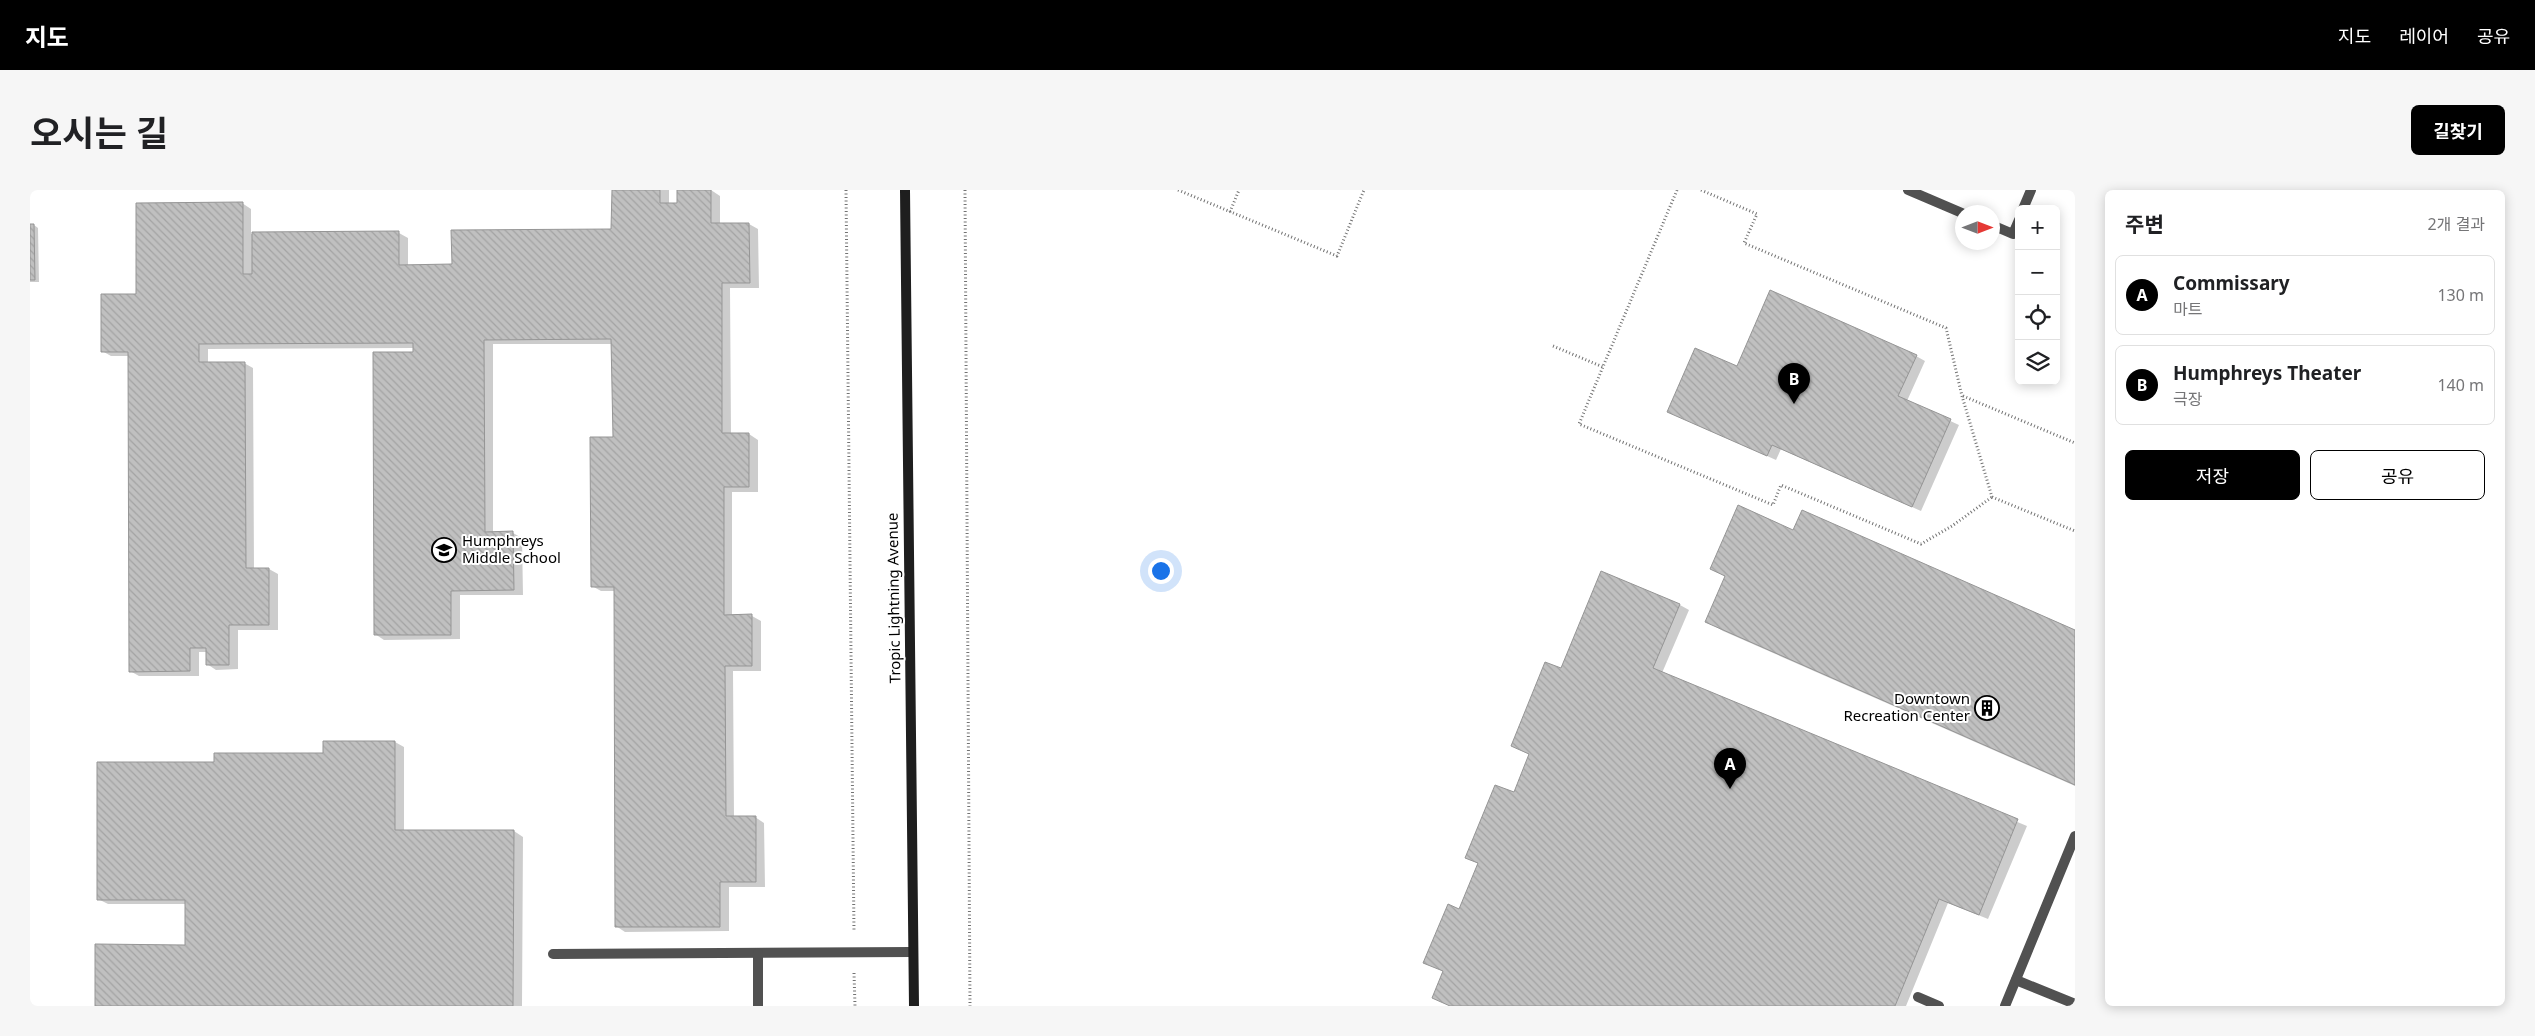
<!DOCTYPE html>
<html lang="ko">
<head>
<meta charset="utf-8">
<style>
  body { margin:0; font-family:"Noto Sans","Noto Sans KR",sans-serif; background:#f6f6f6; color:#202124 }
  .controls { position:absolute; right:15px; top:15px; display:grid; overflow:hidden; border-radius:8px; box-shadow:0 2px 12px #0003 }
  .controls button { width:45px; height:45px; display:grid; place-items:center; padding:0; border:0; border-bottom:1px solid #e0e0e0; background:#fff; color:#202124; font:25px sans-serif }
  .compass { position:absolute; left:1925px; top:15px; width:45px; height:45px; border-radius:50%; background:#fff; box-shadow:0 2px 12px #0003; rotate:90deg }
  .you { position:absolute; left:1130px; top:380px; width:18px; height:18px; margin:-12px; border:4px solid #fff; border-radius:50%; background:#1a73e8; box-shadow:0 0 0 8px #1a73e833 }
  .badge { display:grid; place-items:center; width:32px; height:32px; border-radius:50%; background:#000; color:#fff; font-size:16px; font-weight:700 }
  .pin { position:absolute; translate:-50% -41px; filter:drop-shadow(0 1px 2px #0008) }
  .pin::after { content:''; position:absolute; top:26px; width:18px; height:15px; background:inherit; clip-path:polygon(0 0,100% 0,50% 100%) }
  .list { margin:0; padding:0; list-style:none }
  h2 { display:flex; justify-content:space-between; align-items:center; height:65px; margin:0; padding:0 20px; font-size:21px }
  h2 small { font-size:16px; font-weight:400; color:#757577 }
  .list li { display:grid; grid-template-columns:32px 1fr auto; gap:15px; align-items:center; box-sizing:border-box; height:80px; margin:0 10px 10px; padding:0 10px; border:1px solid #e0e0e0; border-radius:8px }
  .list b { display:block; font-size:19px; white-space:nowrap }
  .list p { margin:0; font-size:16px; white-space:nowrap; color:#757577 }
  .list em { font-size:16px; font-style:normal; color:#757577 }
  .actions { display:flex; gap:10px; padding:15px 20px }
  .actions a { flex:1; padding:11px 0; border:1px solid #000; border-radius:8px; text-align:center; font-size:18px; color:#000 }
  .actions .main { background:#000; color:#fff }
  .icon { flex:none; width:28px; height:28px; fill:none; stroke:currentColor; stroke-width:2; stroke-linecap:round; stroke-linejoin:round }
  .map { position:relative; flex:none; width:2045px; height:816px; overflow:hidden; border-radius:8px }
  header { display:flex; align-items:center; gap:30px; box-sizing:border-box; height:70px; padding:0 25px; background:#000; color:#fff }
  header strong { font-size:24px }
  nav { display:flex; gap:28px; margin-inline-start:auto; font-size:18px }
  .intro { display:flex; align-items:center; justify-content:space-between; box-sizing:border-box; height:120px; padding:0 30px }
  h1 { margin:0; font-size:35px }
  .button { padding:12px 22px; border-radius:8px; background:#000; color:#fff; font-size:18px; font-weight:700 }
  main { display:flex; gap:30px; padding:0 30px }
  aside { flex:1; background:#fff; border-radius:8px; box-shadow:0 2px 12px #0003 }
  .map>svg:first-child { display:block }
</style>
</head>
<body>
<header>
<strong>지도</strong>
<nav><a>지도</a><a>레이어</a><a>공유</a></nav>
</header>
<div class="intro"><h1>오시는 길</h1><a class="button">길찾기</a></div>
<main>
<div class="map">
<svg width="2045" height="816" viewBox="0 0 2045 816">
  <defs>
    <pattern id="building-back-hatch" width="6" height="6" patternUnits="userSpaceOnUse" patternTransform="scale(1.25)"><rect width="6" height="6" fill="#c0c0c0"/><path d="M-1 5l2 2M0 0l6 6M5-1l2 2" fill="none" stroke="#a3a3a3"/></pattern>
  </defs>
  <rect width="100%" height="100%" fill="#fff"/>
  <g fill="#0003">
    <path d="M583,0h56v14h9l33,-14 9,6v28h29l9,5 1,59h-29l1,146h18l9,6v52h-26v124h20l9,5v50h-28l1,146h21l9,6 1,64h-36v44l-104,1 -9,-6 -1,-335h-14l-9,-5 22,-148 -2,-94h-119v189h20l9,5 1,57h-63v44l-76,1 -9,-6 39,-286 -206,1v14h36l9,5 1,201h15l9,5v56h-40v39l-22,1 -9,-6v-12h-8v24h-60l-9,-5 -1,-315h-18l-9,-5 35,-56 105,-92 9,6v25l148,-1 9,5v28h45l159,-36z"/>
    <path d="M4,35l4,3 1,54h-9v-56z"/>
    <path d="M1886,166l9,5 -18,40 52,24 -38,86 -140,-62 -5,11 -107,-48 68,-44z"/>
    <path d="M1764,341l281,100v155l-352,-155 -16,-10 19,-44 -14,-8z"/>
    <path d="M1650,415l9,5 -27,63 365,153 -39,93 -40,-16 -42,103h-456l-17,-8 11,-26 -19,-10 35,-51 19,-47 -13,-6 48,-64 16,-39 -17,-9 49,-76z"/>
    <path d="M294,552h71l9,5v84h110l9,6 -1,169h-426l91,-60v-42h-79l-10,-5 117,-136 109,-9z"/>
  </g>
  <g fill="url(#building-back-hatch)" stroke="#959595">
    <path d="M582,0h48v13h17v-13h34v33h38l1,60h-28v150h27v54h-25v128l28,-1v52h-27l1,150h30v66h-36v45h-105l-1,-340h-23l-1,-150h23l-2,-98 -127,1 1,192 28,-1 1,59 -63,1v44h-77l-1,-283h40v-9l-214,1v18h46l1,206h23v57h-40v40h-23v-17h-16v23l-61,1 -1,-320h-27v-58h35v-91l107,-1v72h9v-42l147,-1v34l53,-1 -1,-34 160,-1z"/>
    <path d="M0,34h4l1,56h-5z"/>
    <path d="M1740,100l147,65 -19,41 53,23 -39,88 -140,-62 -5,11 -100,-44 28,-64 42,18z"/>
    <path d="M1708,315l55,25 9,-20 273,120v155l-370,-163 20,-46 -15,-7z"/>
    <path d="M1571,381l79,33 -27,64 365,151 -39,96 -40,-16 -44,107h-445l-18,-8 11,-27 -20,-8 25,-59 11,5 19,-46 -13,-5 30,-73 19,7 15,-38 -18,-8 34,-84 16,6z"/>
    <path d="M293,551h72v89h119l-1,176h-418v-62l90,1v-45h-88v-138h117v-9h109z"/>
  </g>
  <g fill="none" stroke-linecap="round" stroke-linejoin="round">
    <g stroke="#737373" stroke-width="3" stroke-dasharray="1 2.5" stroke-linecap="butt">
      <path d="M816,0l8,742"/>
      <path d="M935,0l5,816"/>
      <path d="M1148,0l159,66 27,-66"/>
      <path d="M1647,0l-98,234 194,81 8,-20 140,59 31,-18 40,-29"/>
      <path d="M1671,0l56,24 -13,29 202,85 16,68 30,101"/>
      <path d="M1200,22l9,-22"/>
      <path d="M1523,156l50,21"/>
      <path d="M1933,206l112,47"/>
      <path d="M1962,307l83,34"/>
      <path d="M824,783l1,33"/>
    </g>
    <g stroke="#515151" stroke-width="10">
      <path d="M1878,0l54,23"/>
      <path d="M1993,19l8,-19"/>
      <path d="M1962,35l21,9 6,-14"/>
      <path d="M523,764l359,-2"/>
      <path d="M1986,790l59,24"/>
      <path d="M1888,807l21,9"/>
      <path d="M728,816v-53"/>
      <path d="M1975,816l70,-170"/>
    </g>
    <path stroke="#1e1e1e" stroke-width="10" d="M875,0l9,816"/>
  </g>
  <defs>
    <symbol id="school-ring" viewBox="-11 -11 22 22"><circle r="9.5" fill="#fff" stroke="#000" stroke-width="1.5"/><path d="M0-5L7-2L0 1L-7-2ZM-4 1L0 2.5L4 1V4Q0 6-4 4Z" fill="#000"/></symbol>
    <symbol id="building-ring" viewBox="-11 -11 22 22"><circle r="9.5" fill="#fff" stroke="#000" stroke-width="1.5"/><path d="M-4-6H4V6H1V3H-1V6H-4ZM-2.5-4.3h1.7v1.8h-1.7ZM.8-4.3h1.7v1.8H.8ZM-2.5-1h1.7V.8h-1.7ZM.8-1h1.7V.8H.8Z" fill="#000"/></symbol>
  </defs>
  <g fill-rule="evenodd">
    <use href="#school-ring" x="400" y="346" width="28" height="28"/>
    <use href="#building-ring" x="1943" y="504" width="28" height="28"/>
  </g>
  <g text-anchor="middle" stroke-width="4" stroke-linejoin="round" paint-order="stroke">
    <g font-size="15" fill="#000" stroke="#fff" text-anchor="start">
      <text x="432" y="356">Humphreys<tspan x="432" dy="17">Middle School</tspan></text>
      <text x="1940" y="514" text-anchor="end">Downtown<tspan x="1940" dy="17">Recreation Center</tspan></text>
    </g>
    <g font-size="15" fill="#000" stroke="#fff">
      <text transform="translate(864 408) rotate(-91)" y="5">Tropic Lightning Avenue</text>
    </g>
  </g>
</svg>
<div class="controls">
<button>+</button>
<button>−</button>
<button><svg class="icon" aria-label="locate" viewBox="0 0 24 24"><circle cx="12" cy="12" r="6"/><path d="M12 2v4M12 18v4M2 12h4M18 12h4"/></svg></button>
<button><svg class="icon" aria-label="layers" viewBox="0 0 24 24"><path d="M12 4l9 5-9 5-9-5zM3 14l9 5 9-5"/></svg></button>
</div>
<svg class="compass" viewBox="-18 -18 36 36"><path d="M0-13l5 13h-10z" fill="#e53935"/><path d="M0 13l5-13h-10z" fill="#757577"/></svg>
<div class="you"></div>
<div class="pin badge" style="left:1700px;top:599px">A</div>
<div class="pin badge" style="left:1764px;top:214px">B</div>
</div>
<aside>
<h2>주변<small>2개 결과</small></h2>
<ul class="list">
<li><span class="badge">A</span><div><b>Commissary</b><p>마트</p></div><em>130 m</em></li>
<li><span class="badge">B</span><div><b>Humphreys Theater</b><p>극장</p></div><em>140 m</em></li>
</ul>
<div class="actions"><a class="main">저장</a><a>공유</a></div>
</aside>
</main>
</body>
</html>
